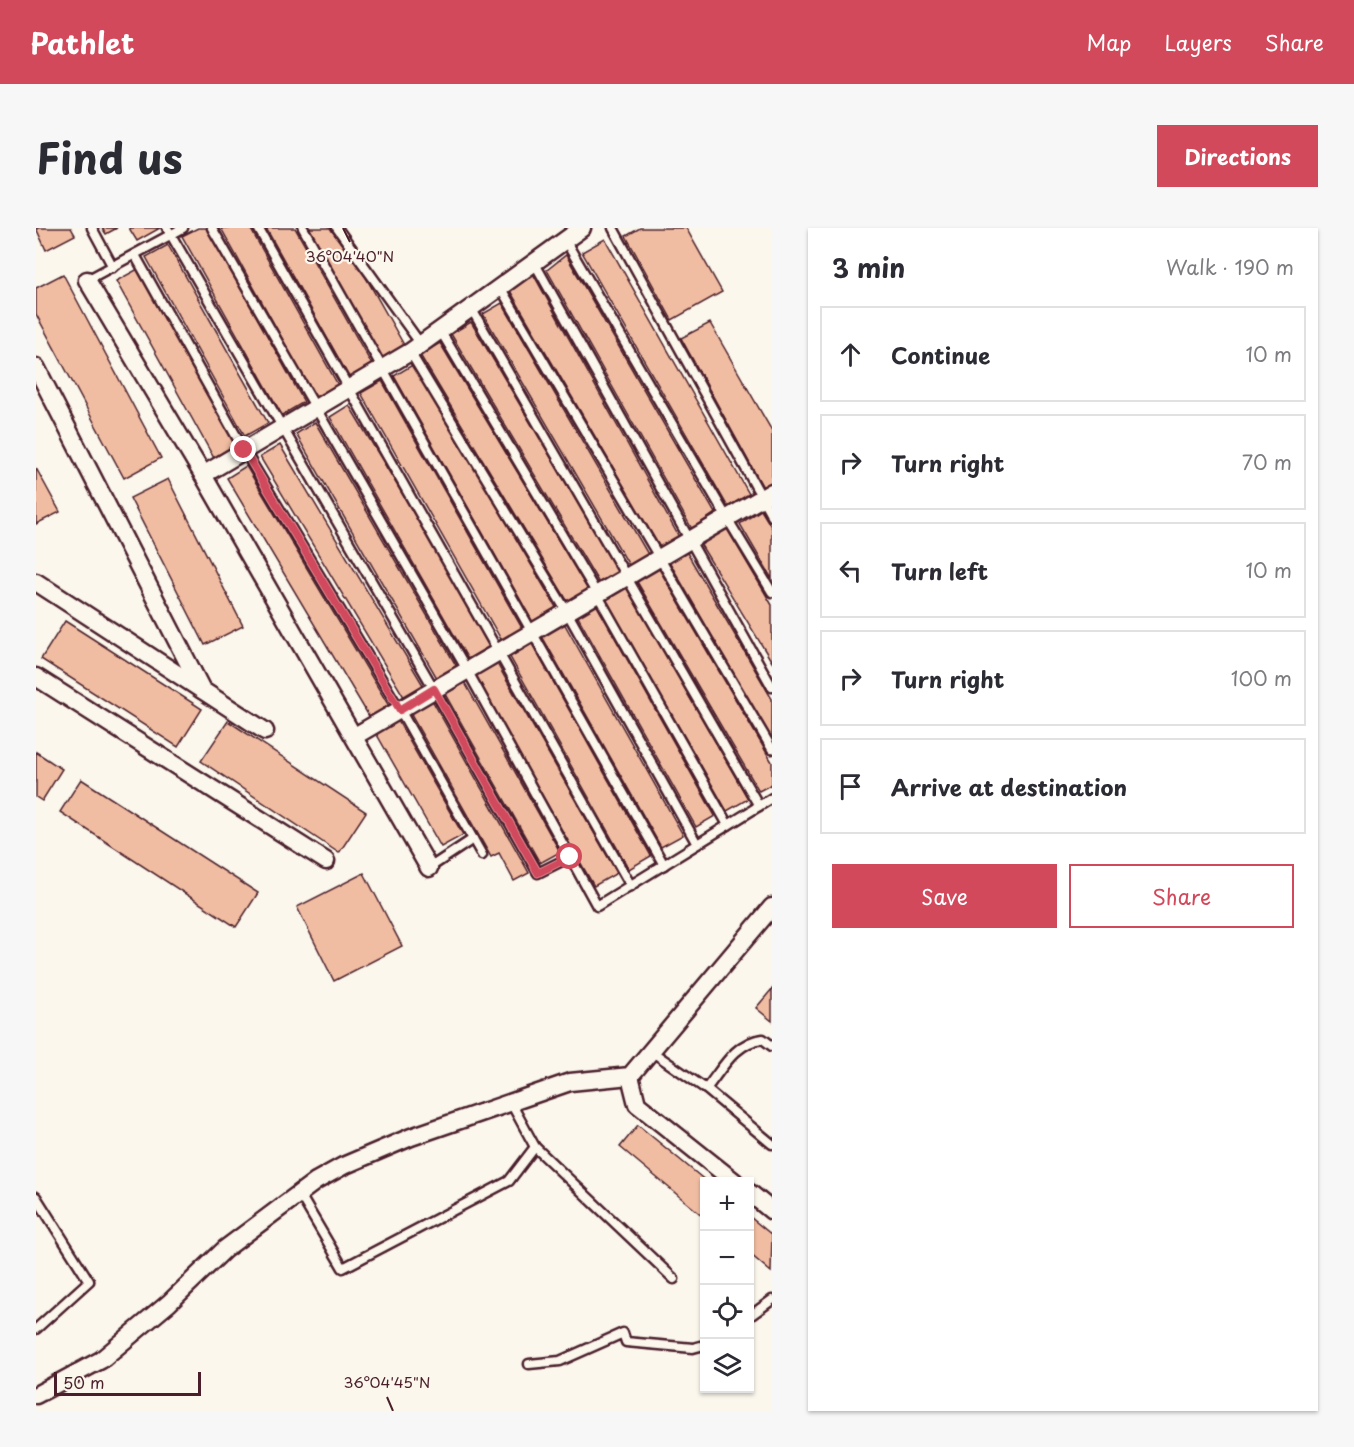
<!DOCTYPE html>
<html lang="en">
<head>
<meta charset="utf-8">
<style>
  body { margin:0; font-family:"Playpen Sans",sans-serif; background:#f7f7f7; color:#2b2b33 }
  .controls { position:absolute; right:18px; bottom:18px; display:grid; overflow:hidden; border-radius:0px; box-shadow:0 2px 4px #0004 }
  .controls button { width:54px; height:54px; display:grid; place-items:center; padding:0; border:0; border-bottom:2px solid #e1e1e2; background:#fff; color:#2b2b33; font:30px sans-serif }
  .scale { position:absolute; left:18px; bottom:15px; width:147px; box-sizing:border-box; padding-left:6px; border:3px solid #4a1f2b; border-top:0; font-size:16px; line-height:21px; white-space:nowrap; color:#4a1f2b; -webkit-text-stroke:4px #fbf7ec; paint-order:stroke }
  .stop { position:absolute; width:18px; height:18px; margin:-14px; border:4px solid #d1495b; border-radius:50%; background:#fff }
  .stop.end { background:#d1495b; border-color:#fff; box-shadow:0 2px 6px #0008 }
  .list { margin:0; padding:0; list-style:none }
  h2 { display:flex; justify-content:space-between; align-items:center; height:78px; margin:0; padding:0 24px; font-size:26px }
  h2 small { font-size:20px; font-weight:400; color:#7c7c81 }
  .list li { display:grid; grid-template-columns:39px 1fr auto; gap:18px; align-items:center; box-sizing:border-box; height:96px; margin:0 12px 12px; padding:0 12px; border:2px solid #e1e1e2; border-radius:0px }
  .list b { display:block; font-size:22px; white-space:nowrap }
  .list em { font-size:20px; font-style:normal; color:#7c7c81 }
  .actions { display:flex; gap:12px; padding:18px 24px }
  .actions a { flex:1; padding:14px 0; border:2px solid #d1495b; border-radius:0px; text-align:center; font-size:21px; color:#d1495b }
  .actions .main { background:#d1495b; color:#fff }
  .icon { flex:none; width:33px; height:33px; fill:none; stroke:currentColor; stroke-width:2; stroke-linecap:round; stroke-linejoin:round }
  .map { position:relative; flex:none; width:736px; height:1183px; overflow:hidden; border-radius:0px }
  header { display:flex; align-items:center; gap:36px; box-sizing:border-box; height:84px; padding:0 30px; background:#d1495b; color:#fff }
  header strong { font-size:28px }
  nav { display:flex; gap:33px; margin-inline-start:auto; font-size:21px }
  .intro { display:flex; align-items:center; justify-content:space-between; box-sizing:border-box; height:144px; padding:0 36px }
  h1 { margin:0; font-size:42px }
  .button { padding:15px 27px; border-radius:0px; background:#d1495b; color:#fff; font-size:21px; font-weight:700 }
  main { display:flex; gap:36px; padding:0 36px }
  aside { flex:1; background:#fff; border-radius:0px; box-shadow:0 2px 4px #0004 }
  .map>svg:first-child { display:block }
</style>
</head>
<body>
<header>
<strong>Pathlet</strong>
<nav><a>Map</a><a>Layers</a><a>Share</a></nav>
</header>
<div class="intro"><h1>Find us</h1><a class="button">Directions</a></div>
<main>
<div class="map">
<svg width="736" height="1183" viewBox="0 0 736 1183">
  <rect width="100%" height="100%" fill="#fbf7ec"/>
  <filter id="ink" filterUnits="userSpaceOnUse"><feTurbulence type="fractalNoise" baseFrequency=".0167" numOctaves="2"/><feDisplacementMap in="SourceGraphic" scale="12" xChannelSelector="R" yChannelSelector="G"/><feConvolveMatrix kernelMatrix="1 2 1 2 8 2 1 2 1" color-interpolation-filters="sRGB"/></filter>
  <g filter="url(#ink)">
    <g fill="#f1bda2" stroke="#4a1f2b" stroke-width="1.5">
      <path d="M0,0h35l4,7 -29,15z"/>
      <path d="M66,0h15l-11,6z"/>
      <path d="M93,0h31l-23,13z"/>
      <path d="M162,0h9l97,174 -22,13 -100,-179z"/>
      <path d="M185,0h29l88,157 -23,13z"/>
      <path d="M230,0h29l77,137 -23,12z"/>
      <path d="M273,0h21l35,48 39,69 -22,13z"/>
      <path d="M604,0h46l36,64 -50,28 -46,-84z"/>
      <path d="M569,11l144,255 -21,13 -146,-255z"/>
      <path d="M132,17l100,178 -23,13 -99,-179z"/>
      <path d="M530,27l149,258 -23,16 -145,-259z"/>
      <path d="M102,41l99,178 -22,13 -99,-179z"/>
      <path d="M496,44l147,265 -19,11 -151,-259z"/>
      <path d="M27,46l98,184 -37,20 -88,-164v-26z"/>
      <path d="M466,75l147,253 -19,11 -147,-253z"/>
      <path d="M435,94l148,251 -19,12 -149,-251z"/>
      <path d="M674,95l62,108v56l-7,4 -84,-153z"/>
      <path d="M404,115l148,247 -20,12 -148,-247z"/>
      <path d="M378,136l143,245 -23,15 -140,-248z"/>
      <path d="M346,153l141,249 -21,11 -141,-248z"/>
      <path d="M313,177l144,240 -24,16 -139,-244z"/>
      <path d="M279,194l142,245 -20,11 -141,-244z"/>
      <path d="M244,217l143,240 -19,12 -144,-240z"/>
      <path d="M210,238l143,240 -19,12 -143,-240z"/>
      <path d="M0,240l24,44 -24,12z"/>
      <path d="M132,251l75,147 -38,19 -75,-147z"/>
      <path d="M725,282l11,18v51l-32,-55z"/>
      <path d="M690,299l46,78v57l-73,-120z"/>
      <path d="M650,323l86,148v41l-103,-179z"/>
      <path d="M622,339l114,195v22l-13,7 -123,-211z"/>
      <path d="M590,358l122,213 -21,12 -122,-213z"/>
      <path d="M560,376l119,212 -19,11 -119,-212z"/>
      <path d="M29,393l137,88 -24,38 -137,-88z"/>
      <path d="M528,395l119,212 -22,12 -119,-211z"/>
      <path d="M496,416l119,212 -22,13 -119,-212z"/>
      <path d="M460,434l121,211 -23,13 -121,-211z"/>
      <path d="M429,455l95,169 -20,11 -95,-169z"/>
      <path d="M396,472l97,173 -15,8 -15,-28 -8,4 -81,-144z"/>
      <path d="M192,493l138,91 -27,41 -138,-92z"/>
      <path d="M362,493l65,114 -22,12 -65,-114z"/>
      <path d="M0,524l26,17 -20,32 -6,-4z"/>
      <path d="M45,551l177,114 -22,34 -176,-115z"/>
      <path d="M328,645l38,73 -68,35 -37,-74z"/>
      <path d="M736,761v32l-16,-13z"/>
      <path d="M602,897l69,57h-3v35l-84,-70z"/>
      <path d="M714,989l22,18 -1,37 -21,-18z"/>
    </g>
    <g fill="none" stroke-linecap="round" stroke-linejoin="round">
      <defs>
        <g id="lane">
          <path d="M56,0l21,39"/>
          <path d="M131,0l267,461 104,184 32,-16"/>
          <path d="M176,0l255,442 130,236 175,-108"/>
          <path d="M222,0l373,658"/>
          <path d="M267,0l361,637"/>
          <path d="M301,0l83,115"/>
          <path d="M577,0l159,288"/>
          <path d="M529,12l162,278 45,74"/>
          <path d="M99,27l109,195 156,260 82,145"/>
          <path d="M498,34l238,425"/>
          <path d="M51,52l96,-52"/>
          <path d="M464,59l272,462"/>
          <path d="M435,80l288,498"/>
          <path d="M404,102l157,264 131,231"/>
          <path d="M374,124l157,260 130,232"/>
          <path d="M393,640l44,-29"/>
          <path d="M615,823l55,38 66,55"/>
          <path d="M670,861c16,-20 29,-47 57,-50l9,7"/>
          <path d="M475,875l24,44 139,132"/>
          <path d="M263,965l44,75 166,-87 26,-34"/>
          <path d="M0,969l53,84 -53,48"/>
          <path d="M714,1088l22,-16"/>
          <path d="M493,1136l31,-3 63,-28 3,9 67,6 11,-3"/>
        </g>
        <g id="street">
          <path d="M51,52l116,195 226,393"/>
          <path d="M0,139l166,323"/>
          <path d="M167,247l207,-123 172,-124"/>
          <path d="M0,354l229,149"/>
          <path d="M0,449l290,184"/>
          <path d="M319,508l417,-244"/>
          <path d="M594,848l7,28 98,78"/>
          <path d="M714,965l22,18"/>
          <path d="M0,1167l65,-35 68,-57 56,-54 91,-68 27,-15 68,-29 159,-55 60,-6 142,-169"/>
        </g>
      </defs>
      <use href="#lane" stroke="#4a1f2b" stroke-width="13"/>
      <use href="#street" stroke="#4a1f2b" stroke-width="21"/>
      <use href="#lane" stroke="#fbf7ec" stroke-width="8"/>
      <use href="#street" stroke="#fbf7ec" stroke-width="16"/>
    </g>
  </g>
  <g fill="none" stroke-linecap="round" stroke-linejoin="round" filter="url(#ink)">
    <path stroke="#d1495b" stroke-width="8" d="M208,222l156,260 34,-21 104,184 32,-16"/>
  </g>
  <path fill="none" stroke="#4a1f2b" stroke-width="2" d="M307,0l7,14M351,1169l6,14"/>
  <g font-size="15" text-anchor="middle" fill="#4a1f2b" stroke="#fbf7ec" stroke-width="4.5" stroke-linejoin="round" paint-order="stroke">
    <text x="314" y="34">36°04'40"N</text>
    <text x="351" y="1160">36°04'45"N</text>
  </g>
</svg>
<div class="controls">
<button>+</button>
<button>−</button>
<button><svg class="icon" aria-label="locate" viewBox="0 0 24 24"><circle cx="12" cy="12" r="6"/><path d="M12 2v4M12 18v4M2 12h4M18 12h4"/></svg></button>
<button><svg class="icon" aria-label="layers" viewBox="0 0 24 24"><path d="M12 4l9 5-9 5-9-5zM3 14l9 5 9-5"/></svg></button>
</div>
<div class="scale">50 m</div>
<div class="stop" style="left:534px;top:629px"></div>
<div class="stop end" style="left:208px;top:222px"></div>
</div>
<aside>
<h2>3 min<small>Walk · 190 m</small></h2>
<ul class="list">
<li><svg class="icon" aria-label="ahead" viewBox="0 0 24 24"><path d="M12 20V5M6 11l6-6 6 6"/></svg><div><b>Continue</b></div><em>10 m</em></li>
<li><svg class="icon" aria-label="right" viewBox="0 0 24 24"><path d="M7 20v-9h11M14 6l5 5-5 5"/></svg><div><b>Turn right</b></div><em>70 m</em></li>
<li><svg class="icon" aria-label="left" viewBox="0 0 24 24"><path d="M17 20v-9H6M10 6l-5 5 5 5"/></svg><div><b>Turn left</b></div><em>10 m</em></li>
<li><svg class="icon" aria-label="right" viewBox="0 0 24 24"><path d="M7 20v-9h11M14 6l5 5-5 5"/></svg><div><b>Turn right</b></div><em>100 m</em></li>
<li><svg class="icon" aria-label="arrive" viewBox="0 0 24 24"><path d="M6 21V4h12l-3 4 3 4H6"/></svg><div><b>Arrive at destination</b></div></li>
</ul>
<div class="actions"><a class="main">Save</a><a>Share</a></div>
</aside>
</main>
</body>
</html>
